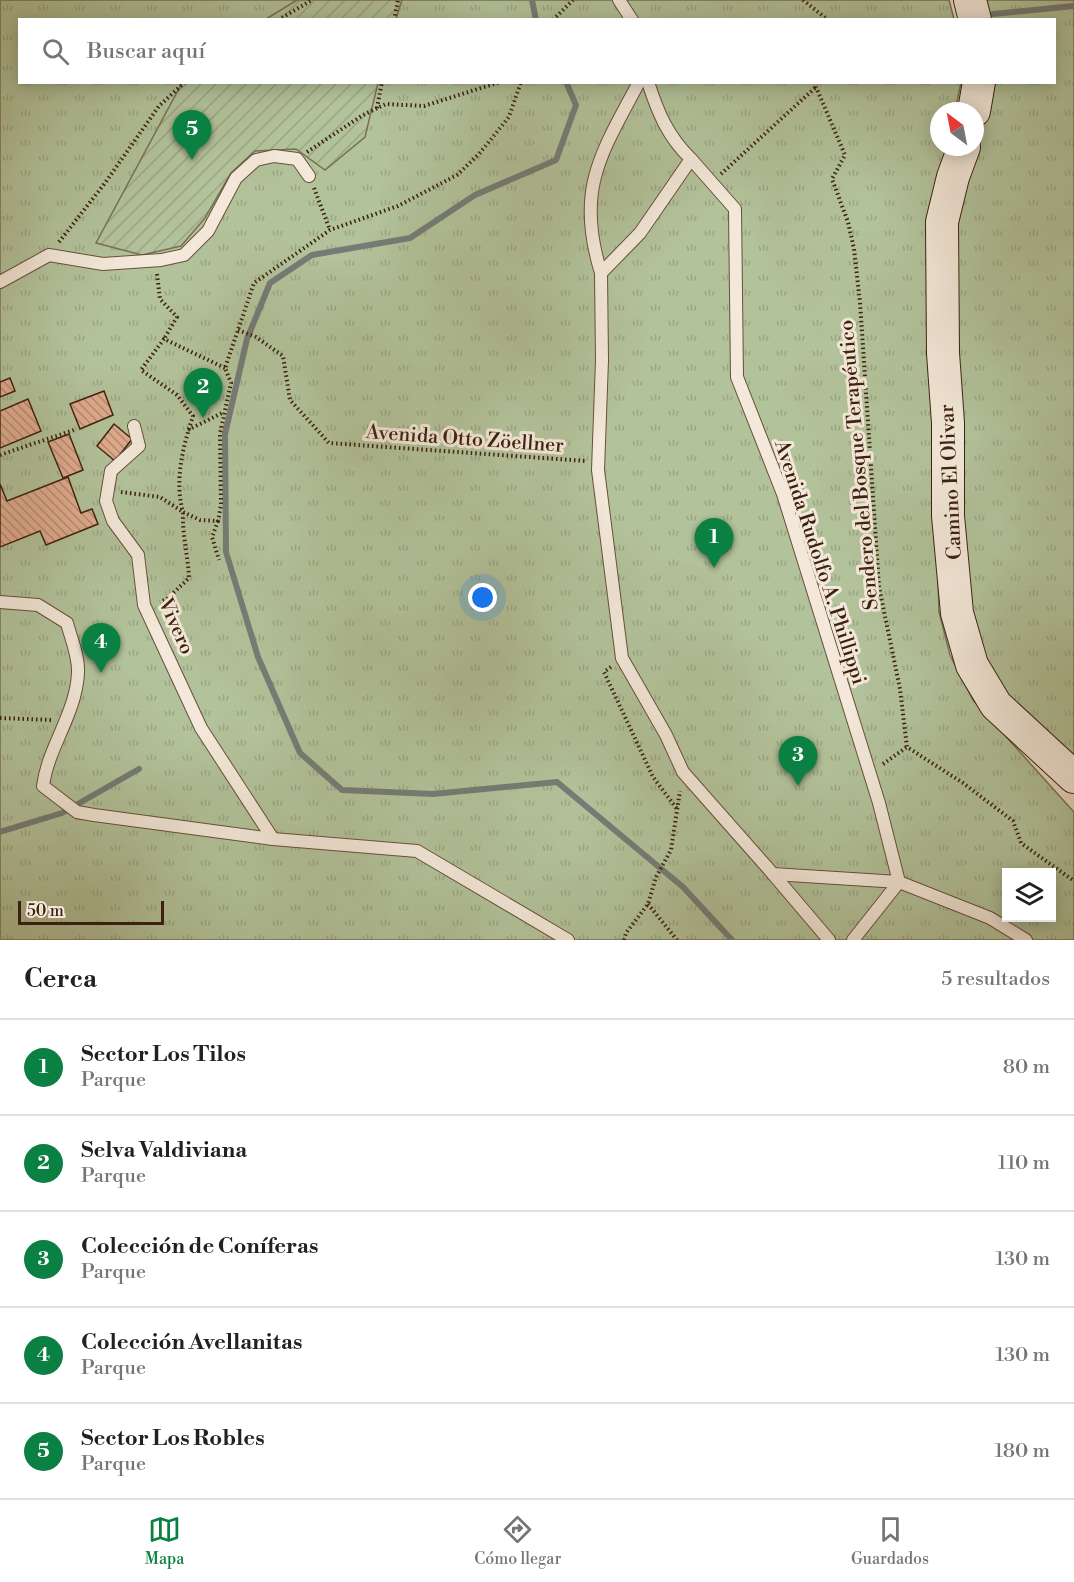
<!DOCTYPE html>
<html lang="es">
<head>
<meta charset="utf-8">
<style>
  body { margin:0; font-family:"Libre Bodoni",serif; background:#f2f2f2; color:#202124 }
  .controls { position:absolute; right:18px; bottom:18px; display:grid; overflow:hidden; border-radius:0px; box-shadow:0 3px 15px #0003 }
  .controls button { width:54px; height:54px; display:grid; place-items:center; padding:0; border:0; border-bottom:2px solid #e0e0e0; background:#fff; color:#202124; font:30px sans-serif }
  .compass { position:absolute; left:930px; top:102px; width:54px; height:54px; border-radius:50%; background:#fff; box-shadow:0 3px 15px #0003; rotate:328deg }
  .scale { position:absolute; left:18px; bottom:15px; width:146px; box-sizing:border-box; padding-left:6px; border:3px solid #3d200f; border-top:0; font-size:16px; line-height:21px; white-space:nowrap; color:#3d200f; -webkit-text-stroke:4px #f3e8d9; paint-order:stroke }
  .you { position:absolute; left:483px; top:598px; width:21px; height:21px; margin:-15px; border:4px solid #fff; border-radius:50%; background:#1a73e8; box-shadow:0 0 0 9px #1a73e833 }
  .badge { display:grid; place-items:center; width:39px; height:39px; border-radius:50%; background:#0b8043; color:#fff; font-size:20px; font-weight:700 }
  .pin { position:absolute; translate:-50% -50px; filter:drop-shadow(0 2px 3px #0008) }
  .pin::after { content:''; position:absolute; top:32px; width:21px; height:18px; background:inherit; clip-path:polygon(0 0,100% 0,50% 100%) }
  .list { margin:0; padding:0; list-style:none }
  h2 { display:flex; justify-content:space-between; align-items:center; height:78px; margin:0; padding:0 24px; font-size:26px }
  h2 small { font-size:20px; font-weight:400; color:#757577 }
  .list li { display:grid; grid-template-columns:39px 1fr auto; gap:18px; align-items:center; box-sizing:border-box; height:96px; padding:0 24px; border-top:2px solid #e0e0e0 }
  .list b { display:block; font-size:22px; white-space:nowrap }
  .list p { margin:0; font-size:20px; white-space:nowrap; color:#757577 }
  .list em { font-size:20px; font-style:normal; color:#757577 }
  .icon { flex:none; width:33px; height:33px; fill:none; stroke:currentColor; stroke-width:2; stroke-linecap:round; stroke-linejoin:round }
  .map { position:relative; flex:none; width:1074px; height:940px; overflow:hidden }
  .search { position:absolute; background:#fff; box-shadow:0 3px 15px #0003; left:18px; right:18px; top:18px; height:66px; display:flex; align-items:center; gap:15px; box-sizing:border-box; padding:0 21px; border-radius:0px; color:#757577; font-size:22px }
  .sheet { height:558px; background:#fff }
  nav { display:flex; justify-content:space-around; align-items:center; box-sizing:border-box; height:84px; border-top:2px solid #e0e0e0; background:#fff; font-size:16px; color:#757577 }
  nav a { display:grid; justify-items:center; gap:3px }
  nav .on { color:#0b8043 }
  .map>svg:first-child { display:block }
</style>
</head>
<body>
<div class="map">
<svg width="1074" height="940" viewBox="0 0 1074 940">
  <defs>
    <pattern id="park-tufts" width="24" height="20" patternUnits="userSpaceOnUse" patternTransform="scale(1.5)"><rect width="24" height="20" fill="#b2c29a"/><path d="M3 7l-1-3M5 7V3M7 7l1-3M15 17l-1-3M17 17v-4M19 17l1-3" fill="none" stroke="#9aa684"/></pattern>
    <pattern id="garden-furrows" width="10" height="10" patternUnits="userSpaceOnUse" patternTransform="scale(1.5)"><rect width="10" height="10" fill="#b2c29a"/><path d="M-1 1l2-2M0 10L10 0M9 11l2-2" fill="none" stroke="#9aa684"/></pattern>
    <pattern id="building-back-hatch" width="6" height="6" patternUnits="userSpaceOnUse" patternTransform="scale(1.5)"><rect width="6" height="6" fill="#e0ab8e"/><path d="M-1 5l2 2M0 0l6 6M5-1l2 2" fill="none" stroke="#b78b72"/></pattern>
  </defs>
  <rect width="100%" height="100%" fill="#eddcc5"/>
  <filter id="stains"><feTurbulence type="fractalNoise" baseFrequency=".00333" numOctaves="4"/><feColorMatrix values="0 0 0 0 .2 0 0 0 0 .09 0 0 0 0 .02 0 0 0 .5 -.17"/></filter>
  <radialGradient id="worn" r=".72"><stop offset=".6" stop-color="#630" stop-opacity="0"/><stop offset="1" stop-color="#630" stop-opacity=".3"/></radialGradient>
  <g fill="url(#park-tufts)" stroke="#787154" stroke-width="1.5" fill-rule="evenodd">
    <path d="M0,0h949l5,19 -934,1v62l941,1 -6,28h-16v36h9l-20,84 11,381 11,43 23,45 101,112v128h-1074zM1006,873h46v45h-46z"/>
    <path d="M975,0h99v770l-90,-94 -32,-162 6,-336 17,-31v-18l7,-19 2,-27 70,-1v-62l-74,-1z"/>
  </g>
  <g fill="url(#garden-furrows)" stroke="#787154" stroke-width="1.5">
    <path d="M297,0h105l-6,19h-130z"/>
    <path d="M182,83h196l-13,54 -40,33 -29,-21 -41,2 -24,22 -26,45 -24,28 -39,9 -46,-12z"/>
  </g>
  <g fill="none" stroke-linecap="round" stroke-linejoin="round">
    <g stroke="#757c76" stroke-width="6">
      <path d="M532,0l4,20"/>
      <path d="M993,14l81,-8"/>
      <path d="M566,82l10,23 -20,55 -81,35 -65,43 -98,17 -42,28 -23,56 -22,95 1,118 32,105 42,96 42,37 91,4 124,-12 126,105 49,53"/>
      <path d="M0,832l62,-19 77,-44"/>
    </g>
  </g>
  <g fill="url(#building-back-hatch)" stroke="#3d200f" stroke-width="1.5">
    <path d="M10,378l5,13 -15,6v-15z"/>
    <path d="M104,391l9,24 -33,14 -10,-25z"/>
    <path d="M28,399l13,32 -41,17v-37z"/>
    <path d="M114,424l18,15 -17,22 -18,-15z"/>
    <path d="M69,434l14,36 -20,8 -15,-36z"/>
    <path d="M68,477l13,36 11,-4 6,15 -52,21 -6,-14 -40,16v-63l7,17z"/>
  </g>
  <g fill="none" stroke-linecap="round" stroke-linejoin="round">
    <defs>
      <g id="service">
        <path d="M619,0l13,20"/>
        <path d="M648,82c10,31 20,55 43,77l-51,74 -39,40 1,87 -4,110 24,188 44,77 17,37 90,102 126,8 91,36 36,22"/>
        <path d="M691,159l44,50 2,168 46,117 96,309 20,79 -46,58"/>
        <path d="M601,273c-26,-84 0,-119 38,-191"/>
        <path d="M0,282l49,-27 54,9 58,-4 23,-5 24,-24 28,-53 20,-18 18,-4 23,3 12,17"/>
        <path d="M134,426l5,20 -28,25 -5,30 7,20 25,34 6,50 57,123 72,111"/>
        <path d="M0,602l38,3 29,18c4,16 12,33 11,50 -2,41 -30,74 -35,113l34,26 17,3 179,24 144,12 151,89"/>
        <path d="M773,874l56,66"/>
      </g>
      <g id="secondary">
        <path d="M970,0l5,20"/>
        <path d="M974,111l5,-29"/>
        <path d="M964,147l-11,30 -11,45 1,131 5,70v93l9,97 15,52 24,40 78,72"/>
      </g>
    </defs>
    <use href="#service" stroke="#694f3c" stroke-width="14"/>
    <use href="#secondary" stroke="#3d200f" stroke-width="34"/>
    <g stroke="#3d200f" stroke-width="4" stroke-dasharray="1.5 3" stroke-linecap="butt">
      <path d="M803,0l25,20"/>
      <path d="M278,20l34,-20"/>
      <path d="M394,20l4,-20"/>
      <path d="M553,20l20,-20"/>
      <path d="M817,82l-1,5 29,68 -13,24 16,43 6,27 6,53 19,285 21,102 7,58 56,36 50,38 8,22 53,38"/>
      <path d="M377,108l5,-26"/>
      <path d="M307,152l56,-37 23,-11 38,2 76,-24"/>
      <path d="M721,174l95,-87"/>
      <path d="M314,188l16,42"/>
      <path d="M59,242l46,-59 54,-77 26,-24"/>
      <path d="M157,274l3,25 17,18 -13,22"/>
      <path d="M238,330l18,7 27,19 7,44 39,43 257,18"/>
      <path d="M225,368l-61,-29 -23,31 36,25 16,21c-10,30 -19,65 -10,96l17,8 18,1 3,-16 -1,-71 11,-51 -6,-15 29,-85 76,-53 68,-24 59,-31 22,-21 30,-37 12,-35"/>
      <path d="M188,430l36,-18"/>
      <path d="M0,455l74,-25"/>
      <path d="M121,492l39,5 23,15c-1,22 5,44 6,66l-22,21 -7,3"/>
      <path d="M218,521l-6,16 7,23"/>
      <path d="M611,667l-7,5 49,105 24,32"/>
      <path d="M0,718l52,2"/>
      <path d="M883,764l24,-17"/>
      <path d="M648,904l29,36"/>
      <path d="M624,940l2,-7 22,-29 8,-27 15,-27 9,-59"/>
    </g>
    <use href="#service" stroke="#f3e8d9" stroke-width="12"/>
    <use href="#secondary" stroke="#f3e8d9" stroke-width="32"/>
  </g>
  <g text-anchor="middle" stroke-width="6" stroke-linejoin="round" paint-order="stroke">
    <g font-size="20" fill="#3d200f" stroke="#f3e8d9">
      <text transform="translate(465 438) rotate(4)" y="7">Avenida Otto Zöellner</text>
      <text transform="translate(858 465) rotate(-95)" y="7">Sendero del Bosque Terapéutico</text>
      <text transform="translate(950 482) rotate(-93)" y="7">Camino El Olivar</text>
      <text transform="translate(821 562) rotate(72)" y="7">Avenida Rudolfo A. Phillippi</text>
      <text transform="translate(177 626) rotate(66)" y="7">Vivero</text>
    </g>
  </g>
  <rect width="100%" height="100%" filter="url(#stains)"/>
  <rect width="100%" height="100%" fill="url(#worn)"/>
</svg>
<div class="controls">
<button><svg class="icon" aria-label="layers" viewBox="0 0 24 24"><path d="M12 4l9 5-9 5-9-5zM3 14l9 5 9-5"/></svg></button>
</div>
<svg class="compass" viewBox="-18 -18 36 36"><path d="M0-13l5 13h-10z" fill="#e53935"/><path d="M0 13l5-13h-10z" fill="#757577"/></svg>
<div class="scale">50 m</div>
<div class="you"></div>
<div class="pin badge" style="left:714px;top:568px">1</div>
<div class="pin badge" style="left:203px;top:418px">2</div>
<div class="pin badge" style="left:798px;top:786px">3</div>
<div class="pin badge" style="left:101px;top:673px">4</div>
<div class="pin badge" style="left:192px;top:160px">5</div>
<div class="search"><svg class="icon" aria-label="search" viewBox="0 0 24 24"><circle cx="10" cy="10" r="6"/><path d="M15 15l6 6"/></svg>Buscar aquí</div>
</div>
<section class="sheet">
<h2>Cerca<small>5 resultados</small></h2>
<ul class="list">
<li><span class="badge">1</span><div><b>Sector Los Tilos</b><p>Parque</p></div><em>80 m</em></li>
<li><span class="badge">2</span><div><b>Selva Valdiviana</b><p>Parque</p></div><em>110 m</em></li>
<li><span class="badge">3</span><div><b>Colección de Coníferas</b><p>Parque</p></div><em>130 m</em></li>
<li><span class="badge">4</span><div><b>Colección Avellanitas</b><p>Parque</p></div><em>130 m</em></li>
<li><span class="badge">5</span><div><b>Sector Los Robles</b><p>Parque</p></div><em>180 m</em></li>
</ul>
</section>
<nav>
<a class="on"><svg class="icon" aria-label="map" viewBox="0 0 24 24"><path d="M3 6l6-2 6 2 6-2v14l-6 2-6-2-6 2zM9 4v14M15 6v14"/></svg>Mapa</a>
<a><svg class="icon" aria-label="directions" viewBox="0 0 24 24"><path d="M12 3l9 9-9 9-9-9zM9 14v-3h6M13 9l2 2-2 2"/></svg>Cómo llegar</a>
<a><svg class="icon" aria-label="saved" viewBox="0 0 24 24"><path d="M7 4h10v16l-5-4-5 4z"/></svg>Guardados</a>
</nav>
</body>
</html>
